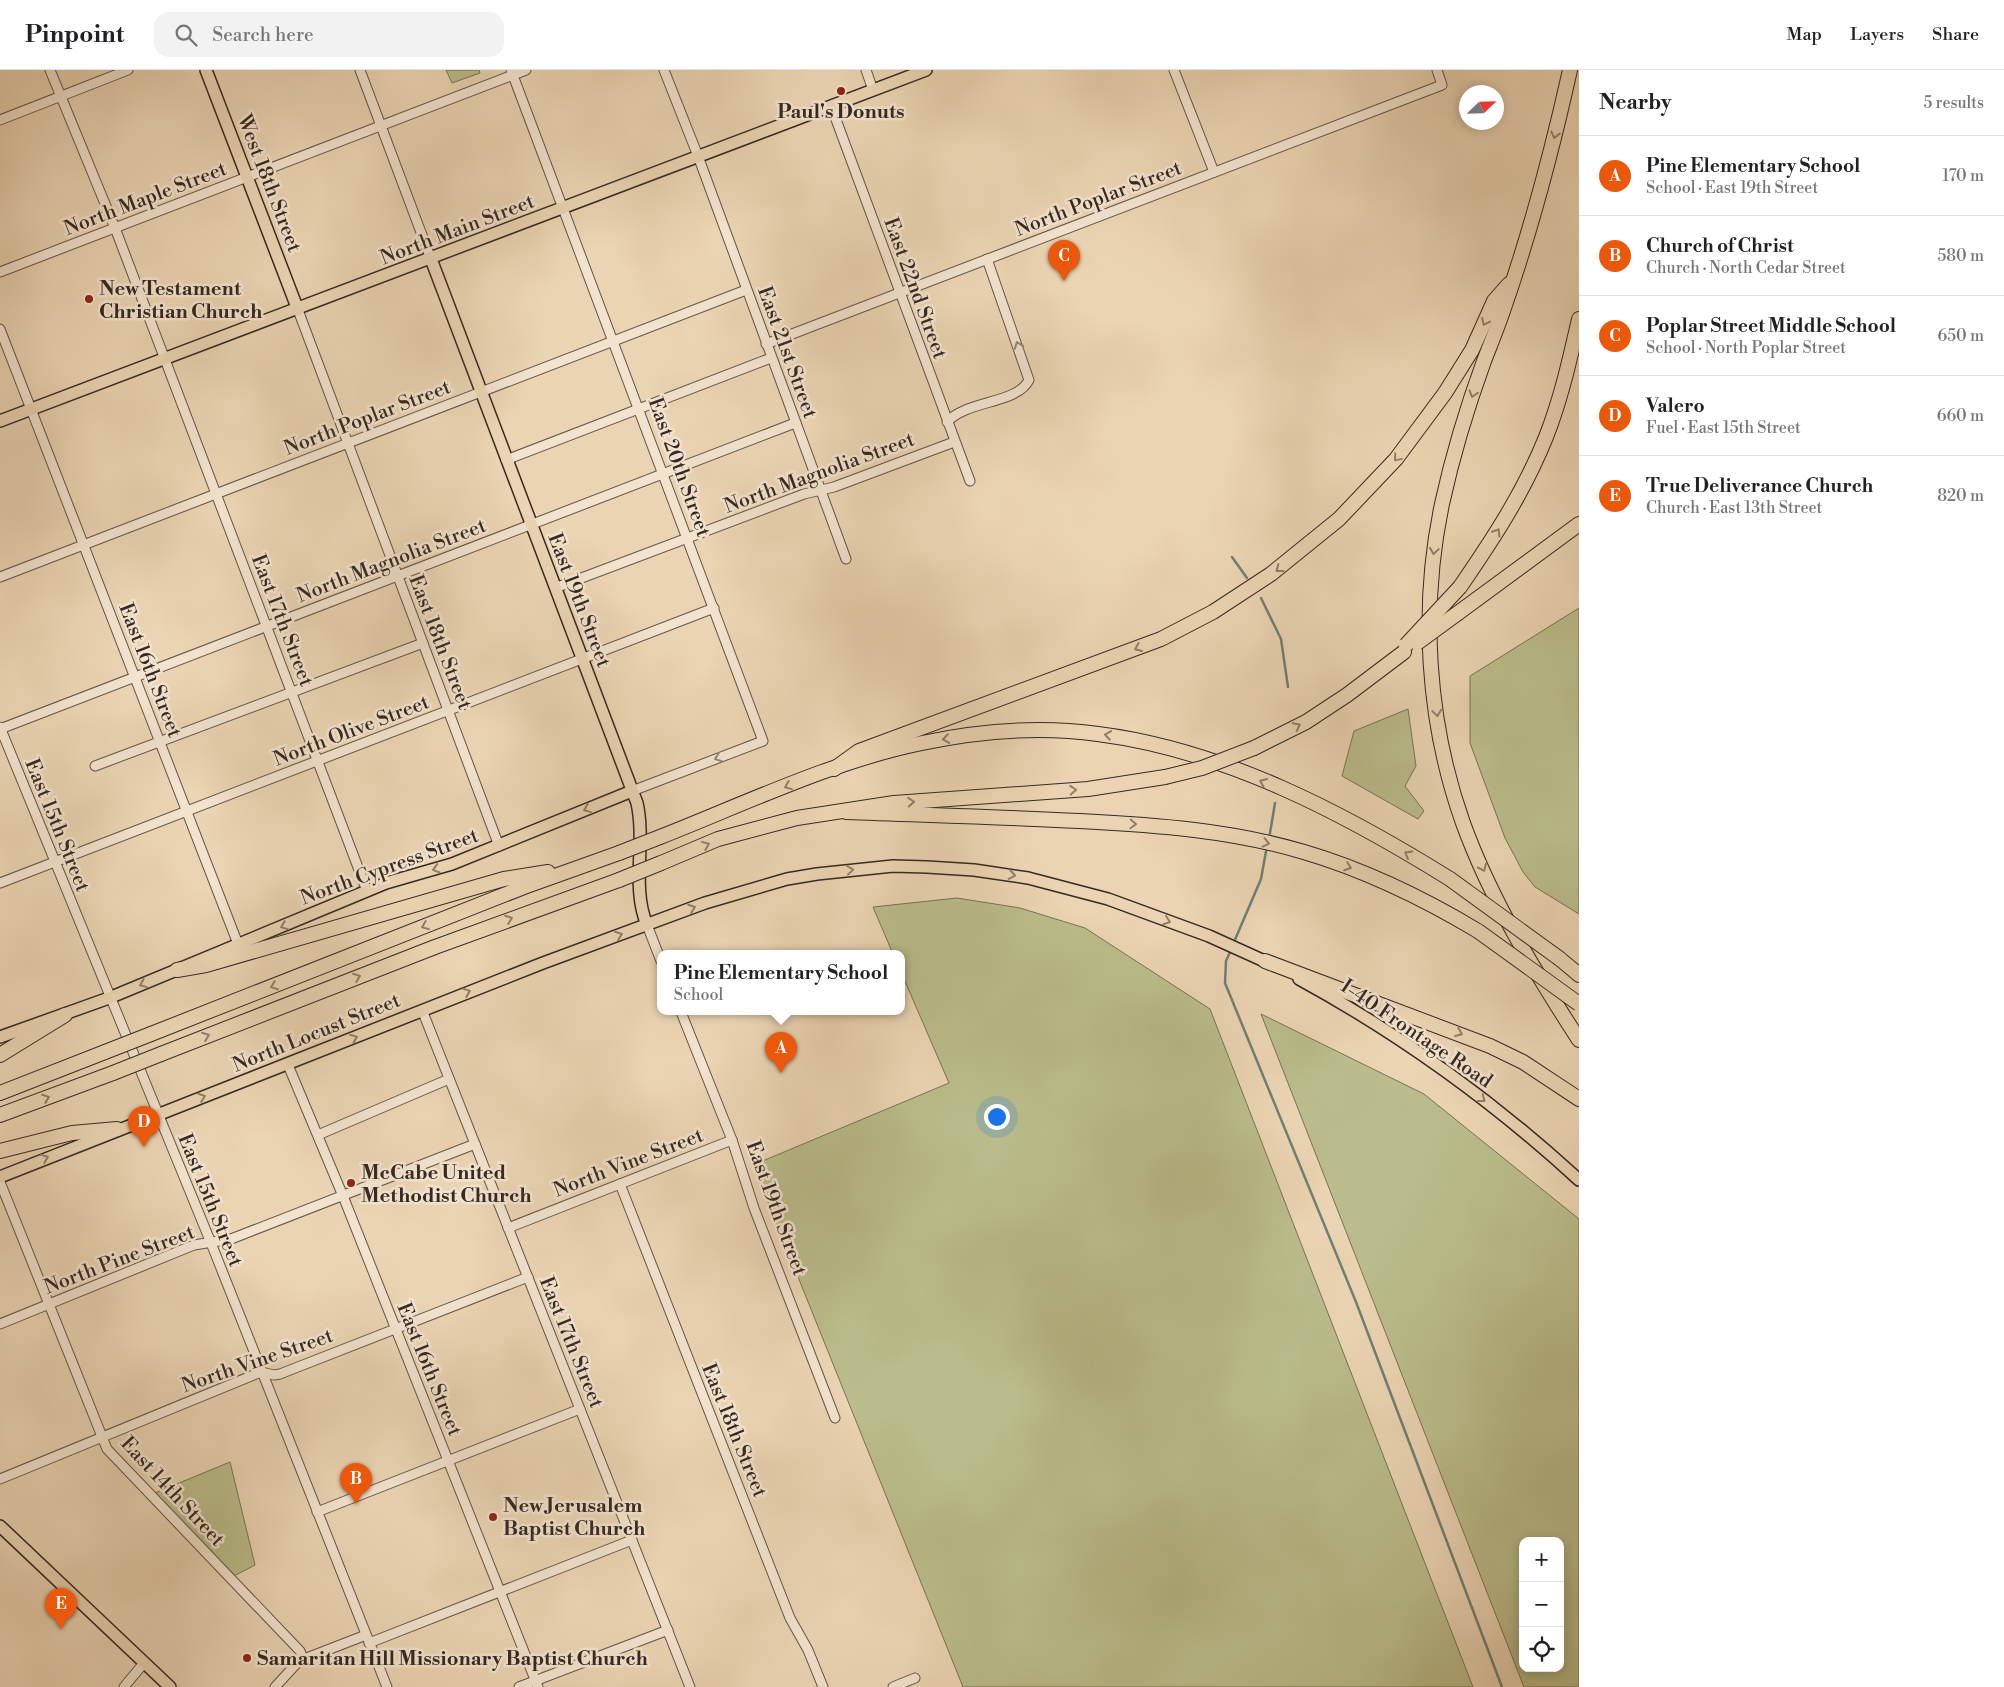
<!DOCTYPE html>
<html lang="en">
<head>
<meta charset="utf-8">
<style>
  body { margin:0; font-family:"Libre Bodoni",serif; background:#f2f2f2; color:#202124 }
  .controls { position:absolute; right:15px; bottom:15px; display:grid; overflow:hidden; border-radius:10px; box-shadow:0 2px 12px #0003 }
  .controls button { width:45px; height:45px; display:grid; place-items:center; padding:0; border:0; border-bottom:1px solid #e0e0e0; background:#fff; color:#202124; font:25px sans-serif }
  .compass { position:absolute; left:1459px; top:15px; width:45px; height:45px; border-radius:50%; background:#fff; box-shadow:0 2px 12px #0003; rotate:67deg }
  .you { position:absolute; left:996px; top:1046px; width:18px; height:18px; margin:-12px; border:4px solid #fff; border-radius:50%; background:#1a73e8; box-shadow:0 0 0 8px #1a73e833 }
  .badge { display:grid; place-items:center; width:32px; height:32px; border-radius:50%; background:#ea580c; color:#fff; font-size:16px; font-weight:700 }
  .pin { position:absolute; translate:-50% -41px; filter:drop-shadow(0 1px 2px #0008) }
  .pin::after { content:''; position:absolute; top:26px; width:18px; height:15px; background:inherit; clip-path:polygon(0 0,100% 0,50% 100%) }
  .popup { position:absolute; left:657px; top:880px; width:248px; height:65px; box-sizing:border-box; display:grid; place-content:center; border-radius:10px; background:#fff; filter:drop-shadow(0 1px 4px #0005); font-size:16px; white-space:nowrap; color:#757577 }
  .popup b { font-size:19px; color:#202124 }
  .popup::after { content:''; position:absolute; left:50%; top:100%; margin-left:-10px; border:10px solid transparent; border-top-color:#fff }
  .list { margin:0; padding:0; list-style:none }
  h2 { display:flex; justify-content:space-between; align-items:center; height:65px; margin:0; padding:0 20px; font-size:21px }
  h2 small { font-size:16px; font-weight:400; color:#757577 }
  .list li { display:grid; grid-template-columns:32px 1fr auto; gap:15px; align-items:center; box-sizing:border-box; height:80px; padding:0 20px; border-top:1px solid #e0e0e0 }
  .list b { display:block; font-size:19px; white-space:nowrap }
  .list p { margin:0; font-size:16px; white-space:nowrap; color:#757577 }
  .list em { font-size:16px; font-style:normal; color:#757577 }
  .icon { flex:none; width:28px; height:28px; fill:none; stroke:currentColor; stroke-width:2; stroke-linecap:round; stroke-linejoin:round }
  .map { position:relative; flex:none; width:1579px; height:1617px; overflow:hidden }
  header { display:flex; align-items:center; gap:30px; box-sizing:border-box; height:70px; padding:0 25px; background:#fff; border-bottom:1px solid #e0e0e0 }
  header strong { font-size:24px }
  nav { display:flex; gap:28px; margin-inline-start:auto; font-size:18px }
  .search { width:350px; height:45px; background:#f2f2f2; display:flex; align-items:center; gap:12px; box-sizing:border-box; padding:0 18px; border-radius:15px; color:#757577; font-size:19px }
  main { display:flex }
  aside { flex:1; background:#fff }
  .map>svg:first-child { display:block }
</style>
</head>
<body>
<header>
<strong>Pinpoint</strong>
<div class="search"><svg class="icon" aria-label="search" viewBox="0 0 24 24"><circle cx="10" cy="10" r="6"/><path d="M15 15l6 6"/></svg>Search here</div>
<nav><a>Map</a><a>Layers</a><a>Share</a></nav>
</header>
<main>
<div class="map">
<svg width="1579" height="1617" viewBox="0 0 1579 1617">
  <rect width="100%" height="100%" fill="#ebd4b3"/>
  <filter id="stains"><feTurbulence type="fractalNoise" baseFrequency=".004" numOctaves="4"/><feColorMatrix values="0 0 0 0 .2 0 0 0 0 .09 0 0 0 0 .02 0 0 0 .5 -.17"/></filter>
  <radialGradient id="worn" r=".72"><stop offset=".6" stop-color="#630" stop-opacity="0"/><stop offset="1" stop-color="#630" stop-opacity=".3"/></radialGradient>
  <g fill="#babc8b" stroke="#787257" fill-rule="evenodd">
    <path d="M446,0h33l1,3 -28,10z"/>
    <path d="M1579,538v306l-44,-27 -12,-15 -18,-34 -35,-95v-67z"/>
    <path d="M1408,639l8,57 -11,20 19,25 -6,8 -76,-43 12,-45z"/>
    <path d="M957,828l63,10 65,20 125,81 263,678h-510l-210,-522 196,-82 -48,-111v-18h-8l-20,-47z"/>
    <path d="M1261,944l163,80 155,125v468h-55zM1523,1471h37v127h-37z"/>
    <path d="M230,1392l25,103 -25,13 -80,-83z"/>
  </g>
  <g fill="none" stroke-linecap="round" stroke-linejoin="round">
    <g stroke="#707f75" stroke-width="2.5">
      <path d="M1232,487l15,21"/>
      <path d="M1261,528l20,41 7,48"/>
      <path d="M1269,769l6,-36"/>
      <path d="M1234,872l27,-63 6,-33"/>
      <path d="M1231,880l-5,11 -1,22 131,319 146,385"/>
    </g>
    <defs>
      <g id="minor">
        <path d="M50,0l65,158 252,663"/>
        <path d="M360,0l71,189"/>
        <path d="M511,0l252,671 -131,50"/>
        <path d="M664,0l34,86 148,403"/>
        <path d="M866,0l7,20"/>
        <path d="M1174,0l40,102"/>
        <path d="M831,36l139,375"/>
        <path d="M0,50l128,-50"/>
        <path d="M0,202l526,-202"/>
        <path d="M298,240l201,536"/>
        <path d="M0,259l238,615"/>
        <path d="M766,274l676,-259 -5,-15"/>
        <path d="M947,352c20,-22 70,-18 82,-42l-42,-121"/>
        <path d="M506,390l265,-102"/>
        <path d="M0,507l746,-287"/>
        <path d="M555,518l249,-94 30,-7 120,-45"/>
        <path d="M0,657l211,516 176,444"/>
        <path d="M0,659l795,-306"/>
        <path d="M95,696l328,-123"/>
        <path d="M0,813l714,-275"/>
        <path d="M647,855l14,36"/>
        <path d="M422,940l268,677"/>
        <path d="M681,942l51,128 22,68 81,210"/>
        <path d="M288,995l55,131 195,491"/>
        <path d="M318,1065l131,-56"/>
        <path d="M0,1112l107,267 193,202 3,8"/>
        <path d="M620,1114l170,434 18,32 15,37"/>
        <path d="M508,1158l224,-88"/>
        <path d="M0,1254l194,-79 37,-6 244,-95"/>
        <path d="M0,1409l261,-107 13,3 6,-1 248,-97"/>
        <path d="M317,1442l263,-103"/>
        <path d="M369,1573l263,-103"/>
        <path d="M124,1617l20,-24"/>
        <path d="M275,1617l24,-26 67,-26"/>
        <path d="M519,1617l149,-57"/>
        <path d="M893,1617l22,-9"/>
      </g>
      <g id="major">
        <path d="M206,0l92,240"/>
        <path d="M431,189l206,544c9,40 -6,84 10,122"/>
        <path d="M0,351l926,-351"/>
        <path d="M1299,909c101,55 195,123 280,201"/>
        <path d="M0,967l109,-39 277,-115 66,-19 180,-73"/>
        <path d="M0,1107l543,-214 162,-60 82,-24 30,-5 76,-8 34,1 47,3 54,8 80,21 101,37 62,28"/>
        <path d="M0,1456l170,161"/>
      </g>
      <g id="highway">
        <path d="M1570,0c-18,81 -39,160 -66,238 -6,18 -13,35 -20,53 -16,44 -32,97 -42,143 -22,104 -15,218 21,319 28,77 72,149 116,217"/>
        <path d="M1460,517c33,-48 64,-95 86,-150 15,-38 24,-78 33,-118"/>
        <path d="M1458,543l121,-89"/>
        <path d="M1254,678l52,-26 41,-27 57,-43"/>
        <path d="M834,699l25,-18 302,-112 52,-27 58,-38 68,-55 57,-60 49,-66 27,-43 22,-49 15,-17"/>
        <path d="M846,742c78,3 156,5 234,9 75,4 150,9 224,31 61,18 119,46 174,79"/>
        <path d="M660,767c84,-33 173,-76 262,-94 57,-12 118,-17 176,-9 126,16 246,79 352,145"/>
        <path d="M661,793l57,-24 79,-21 97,-15 194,-14 77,-12"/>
        <path d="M1560,889l19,16"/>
        <path d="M1265,891l225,85 33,16 56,37"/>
        <path d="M177,900l29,-5 298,-86 44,-7"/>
        <path d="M151,964l373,-147 95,-34"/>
        <path d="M161,984l274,-107 184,-67"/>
        <path d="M0,985l65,-40"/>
        <path d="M0,1023l105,-41"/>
        <path d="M0,1045l113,-42"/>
        <path d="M0,1081l72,-18 45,-4"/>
      </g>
    </defs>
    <use href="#minor" stroke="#625447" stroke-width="11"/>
    <use href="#major" stroke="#352923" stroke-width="14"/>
    <use href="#highway" stroke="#352923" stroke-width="16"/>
    <use href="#minor" stroke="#f2e3ce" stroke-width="9"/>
    <use href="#major" stroke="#ebd4b3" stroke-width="11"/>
    <use href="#highway" stroke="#ebd4b3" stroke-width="14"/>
    <defs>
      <g id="highway-bridge">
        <path d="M1417,573l41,-30"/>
        <path d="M1406,575l54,-58"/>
        <path d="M1165,707l37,-9 52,-20"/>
        <path d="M619,783l41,-16"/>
        <path d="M1450,809l110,80"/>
        <path d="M619,810l42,-17"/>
        <path d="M1478,861l101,73"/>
        <path d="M105,982l46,-18"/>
        <path d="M113,1003l48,-19"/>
      </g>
    </defs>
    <use href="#highway-bridge" stroke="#352923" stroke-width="16" stroke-linecap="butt"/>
    <use href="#highway-bridge" stroke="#ebd4b3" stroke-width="14"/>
  </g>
  <defs><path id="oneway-chevron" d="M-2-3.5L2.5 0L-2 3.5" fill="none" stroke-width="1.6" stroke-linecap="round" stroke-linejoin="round" transform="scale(1.25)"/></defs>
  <g stroke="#907e6b">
    <use href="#oneway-chevron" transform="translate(1555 65) rotate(103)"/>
    <use href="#oneway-chevron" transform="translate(1485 252) rotate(115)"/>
    <use href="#oneway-chevron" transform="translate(1473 324) rotate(106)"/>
    <use href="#oneway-chevron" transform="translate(1397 388) rotate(130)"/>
    <use href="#oneway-chevron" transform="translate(1497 462) rotate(-57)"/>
    <use href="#oneway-chevron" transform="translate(1434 481) rotate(98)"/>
    <use href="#oneway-chevron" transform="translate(1279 499) rotate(143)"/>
    <use href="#oneway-chevron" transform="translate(1138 578) rotate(157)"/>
    <use href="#oneway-chevron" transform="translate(1437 643) rotate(82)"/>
    <use href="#oneway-chevron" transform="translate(1297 656) rotate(-27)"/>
    <use href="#oneway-chevron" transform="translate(1108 665) rotate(-171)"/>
    <use href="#oneway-chevron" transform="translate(946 669) rotate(171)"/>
    <use href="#oneway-chevron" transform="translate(1263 712) rotate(-157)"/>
    <use href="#oneway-chevron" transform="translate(788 716) rotate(158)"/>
    <use href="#oneway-chevron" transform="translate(1073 720) rotate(-4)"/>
    <use href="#oneway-chevron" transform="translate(911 732) rotate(-4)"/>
    <use href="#oneway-chevron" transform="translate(587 739) rotate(158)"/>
    <use href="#oneway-chevron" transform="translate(1133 754) rotate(3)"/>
    <use href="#oneway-chevron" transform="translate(1266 773) rotate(13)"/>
    <use href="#oneway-chevron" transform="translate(706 775) rotate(-22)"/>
    <use href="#oneway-chevron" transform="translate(1408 784) rotate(-150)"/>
    <use href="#oneway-chevron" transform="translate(1348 797) rotate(20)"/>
    <use href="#oneway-chevron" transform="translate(1483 798) rotate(65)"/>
    <use href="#oneway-chevron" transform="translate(436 799) rotate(164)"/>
    <use href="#oneway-chevron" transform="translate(850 800) rotate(-6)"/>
    <use href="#oneway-chevron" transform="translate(1012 805) rotate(10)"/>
    <use href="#oneway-chevron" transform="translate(692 838) rotate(-20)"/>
    <use href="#oneway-chevron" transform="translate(509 849) rotate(-20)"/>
    <use href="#oneway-chevron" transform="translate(1167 851) rotate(19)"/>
    <use href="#oneway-chevron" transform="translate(284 856) rotate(158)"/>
    <use href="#oneway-chevron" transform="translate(425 856) rotate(158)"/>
    <use href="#oneway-chevron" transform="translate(619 865) rotate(-20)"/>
    <use href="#oneway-chevron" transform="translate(357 907) rotate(-21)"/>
    <use href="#oneway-chevron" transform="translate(143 914) rotate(158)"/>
    <use href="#oneway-chevron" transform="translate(274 916) rotate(159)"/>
    <use href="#oneway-chevron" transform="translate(467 922) rotate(-21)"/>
    <use href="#oneway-chevron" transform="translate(1459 963) rotate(23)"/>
    <use href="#oneway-chevron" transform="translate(206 966) rotate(-21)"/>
    <use href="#oneway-chevron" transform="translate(354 968) rotate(-22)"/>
    <use href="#oneway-chevron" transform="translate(202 1027) rotate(-20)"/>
    <use href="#oneway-chevron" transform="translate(46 1028) rotate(-21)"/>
    <use href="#oneway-chevron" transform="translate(1482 1029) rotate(37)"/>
    <use href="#oneway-chevron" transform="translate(45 1088) rotate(-22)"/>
  </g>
  <g stroke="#948678">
    <use href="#oneway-chevron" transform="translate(1018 275) rotate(-110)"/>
    <use href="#oneway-chevron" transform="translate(718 688) rotate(159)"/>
  </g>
  <g fill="#8f2418" stroke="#f2e3ce" stroke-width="2">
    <circle cx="841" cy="21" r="5"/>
    <circle cx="89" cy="229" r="5"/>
    <circle cx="351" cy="1113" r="5"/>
    <circle cx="493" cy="1447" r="5"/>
    <circle cx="247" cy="1588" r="5"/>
  </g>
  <g text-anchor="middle" stroke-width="5" stroke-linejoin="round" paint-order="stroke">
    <g font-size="20" font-weight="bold" fill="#352923" stroke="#f2e3ce" text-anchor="start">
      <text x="841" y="48" text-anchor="middle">Paul's Donuts</text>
      <text x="99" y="225">New Testament<tspan x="99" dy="23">Christian Church</tspan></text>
      <text x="361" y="1109">McCabe United<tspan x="361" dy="23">Methodist Church</tspan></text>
      <text x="503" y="1442">New Jerusalem<tspan x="503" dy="23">Baptist Church</tspan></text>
      <text x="257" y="1595">Samaritan Hill Missionary Baptist Church</text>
    </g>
    <g font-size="20" fill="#352923" stroke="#f2e3ce">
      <text transform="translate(270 113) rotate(69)" y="7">West 18th Street</text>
      <text transform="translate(145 128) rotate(-21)" y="7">North Maple Street</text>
      <text transform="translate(1098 128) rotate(-21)" y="7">North Poplar Street</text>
      <text transform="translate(457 159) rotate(-21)" y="7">North Main Street</text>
      <text transform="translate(916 218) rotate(70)" y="7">East 22nd Street</text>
      <text transform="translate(788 282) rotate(70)" y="7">East 21st Street</text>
      <text transform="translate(367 347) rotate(-21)" y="7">North Poplar Street</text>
      <text transform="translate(680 397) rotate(70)" y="7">East 20th Street</text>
      <text transform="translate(819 402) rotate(-20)" y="7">North Magnolia Street</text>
      <text transform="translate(391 490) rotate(-21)" y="7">North Magnolia Street</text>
      <text transform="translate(580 530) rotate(69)" y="7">East 19th Street</text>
      <text transform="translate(283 550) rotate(69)" y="7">East 17th Street</text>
      <text transform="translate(441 572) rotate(69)" y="7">East 18th Street</text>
      <text transform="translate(151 600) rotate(69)" y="7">East 16th Street</text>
      <text transform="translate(351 660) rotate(-21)" y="7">North Olive Street</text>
      <text transform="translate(58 755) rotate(68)" y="7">East 15th Street</text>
      <text transform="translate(389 796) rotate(-20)" y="7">North Cypress Street</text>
      <text transform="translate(316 962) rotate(-22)" y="7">North Locust Street</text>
      <text transform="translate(1417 963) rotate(34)" y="7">I-40 Frontage Road</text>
      <text transform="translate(628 1092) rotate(-21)" y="7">North Vine Street</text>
      <text transform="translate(211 1130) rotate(68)" y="7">East 15th Street</text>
      <text transform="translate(777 1138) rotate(70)" y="7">East 19th Street</text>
      <text transform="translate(119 1189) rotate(-21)" y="7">North Pine Street</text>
      <text transform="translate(572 1272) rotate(68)" y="7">East 17th Street</text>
      <text transform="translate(257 1290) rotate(-19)" y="7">North Vine Street</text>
      <text transform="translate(430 1299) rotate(68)" y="7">East 16th Street</text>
      <text transform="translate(735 1360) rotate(68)" y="7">East 18th Street</text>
      <text transform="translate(173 1421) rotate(47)" y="7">East 14th Street</text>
    </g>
  </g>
  <rect width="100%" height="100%" filter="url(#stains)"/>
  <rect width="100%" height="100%" fill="url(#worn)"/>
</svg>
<div class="controls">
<button>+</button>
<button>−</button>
<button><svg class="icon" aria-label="locate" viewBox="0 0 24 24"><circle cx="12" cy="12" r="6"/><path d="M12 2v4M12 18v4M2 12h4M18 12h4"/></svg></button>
</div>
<svg class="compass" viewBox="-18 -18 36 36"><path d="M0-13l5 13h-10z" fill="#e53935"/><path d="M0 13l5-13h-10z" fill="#757577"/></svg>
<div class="you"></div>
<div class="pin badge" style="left:781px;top:1003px">A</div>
<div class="popup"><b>Pine Elementary School</b>School</div>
<div class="pin badge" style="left:356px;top:1434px">B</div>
<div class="pin badge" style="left:1064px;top:211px">C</div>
<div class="pin badge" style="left:144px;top:1077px">D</div>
<div class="pin badge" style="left:61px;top:1559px">E</div>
</div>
<aside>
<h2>Nearby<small>5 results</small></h2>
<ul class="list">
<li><span class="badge">A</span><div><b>Pine Elementary School</b><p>School · East 19th Street</p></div><em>170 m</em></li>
<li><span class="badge">B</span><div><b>Church of Christ</b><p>Church · North Cedar Street</p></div><em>580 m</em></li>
<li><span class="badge">C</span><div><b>Poplar Street Middle School</b><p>School · North Poplar Street</p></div><em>650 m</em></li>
<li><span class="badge">D</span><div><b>Valero</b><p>Fuel · East 15th Street</p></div><em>660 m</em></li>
<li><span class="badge">E</span><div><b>True Deliverance Church</b><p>Church · East 13th Street</p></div><em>820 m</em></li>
</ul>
</aside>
</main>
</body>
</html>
